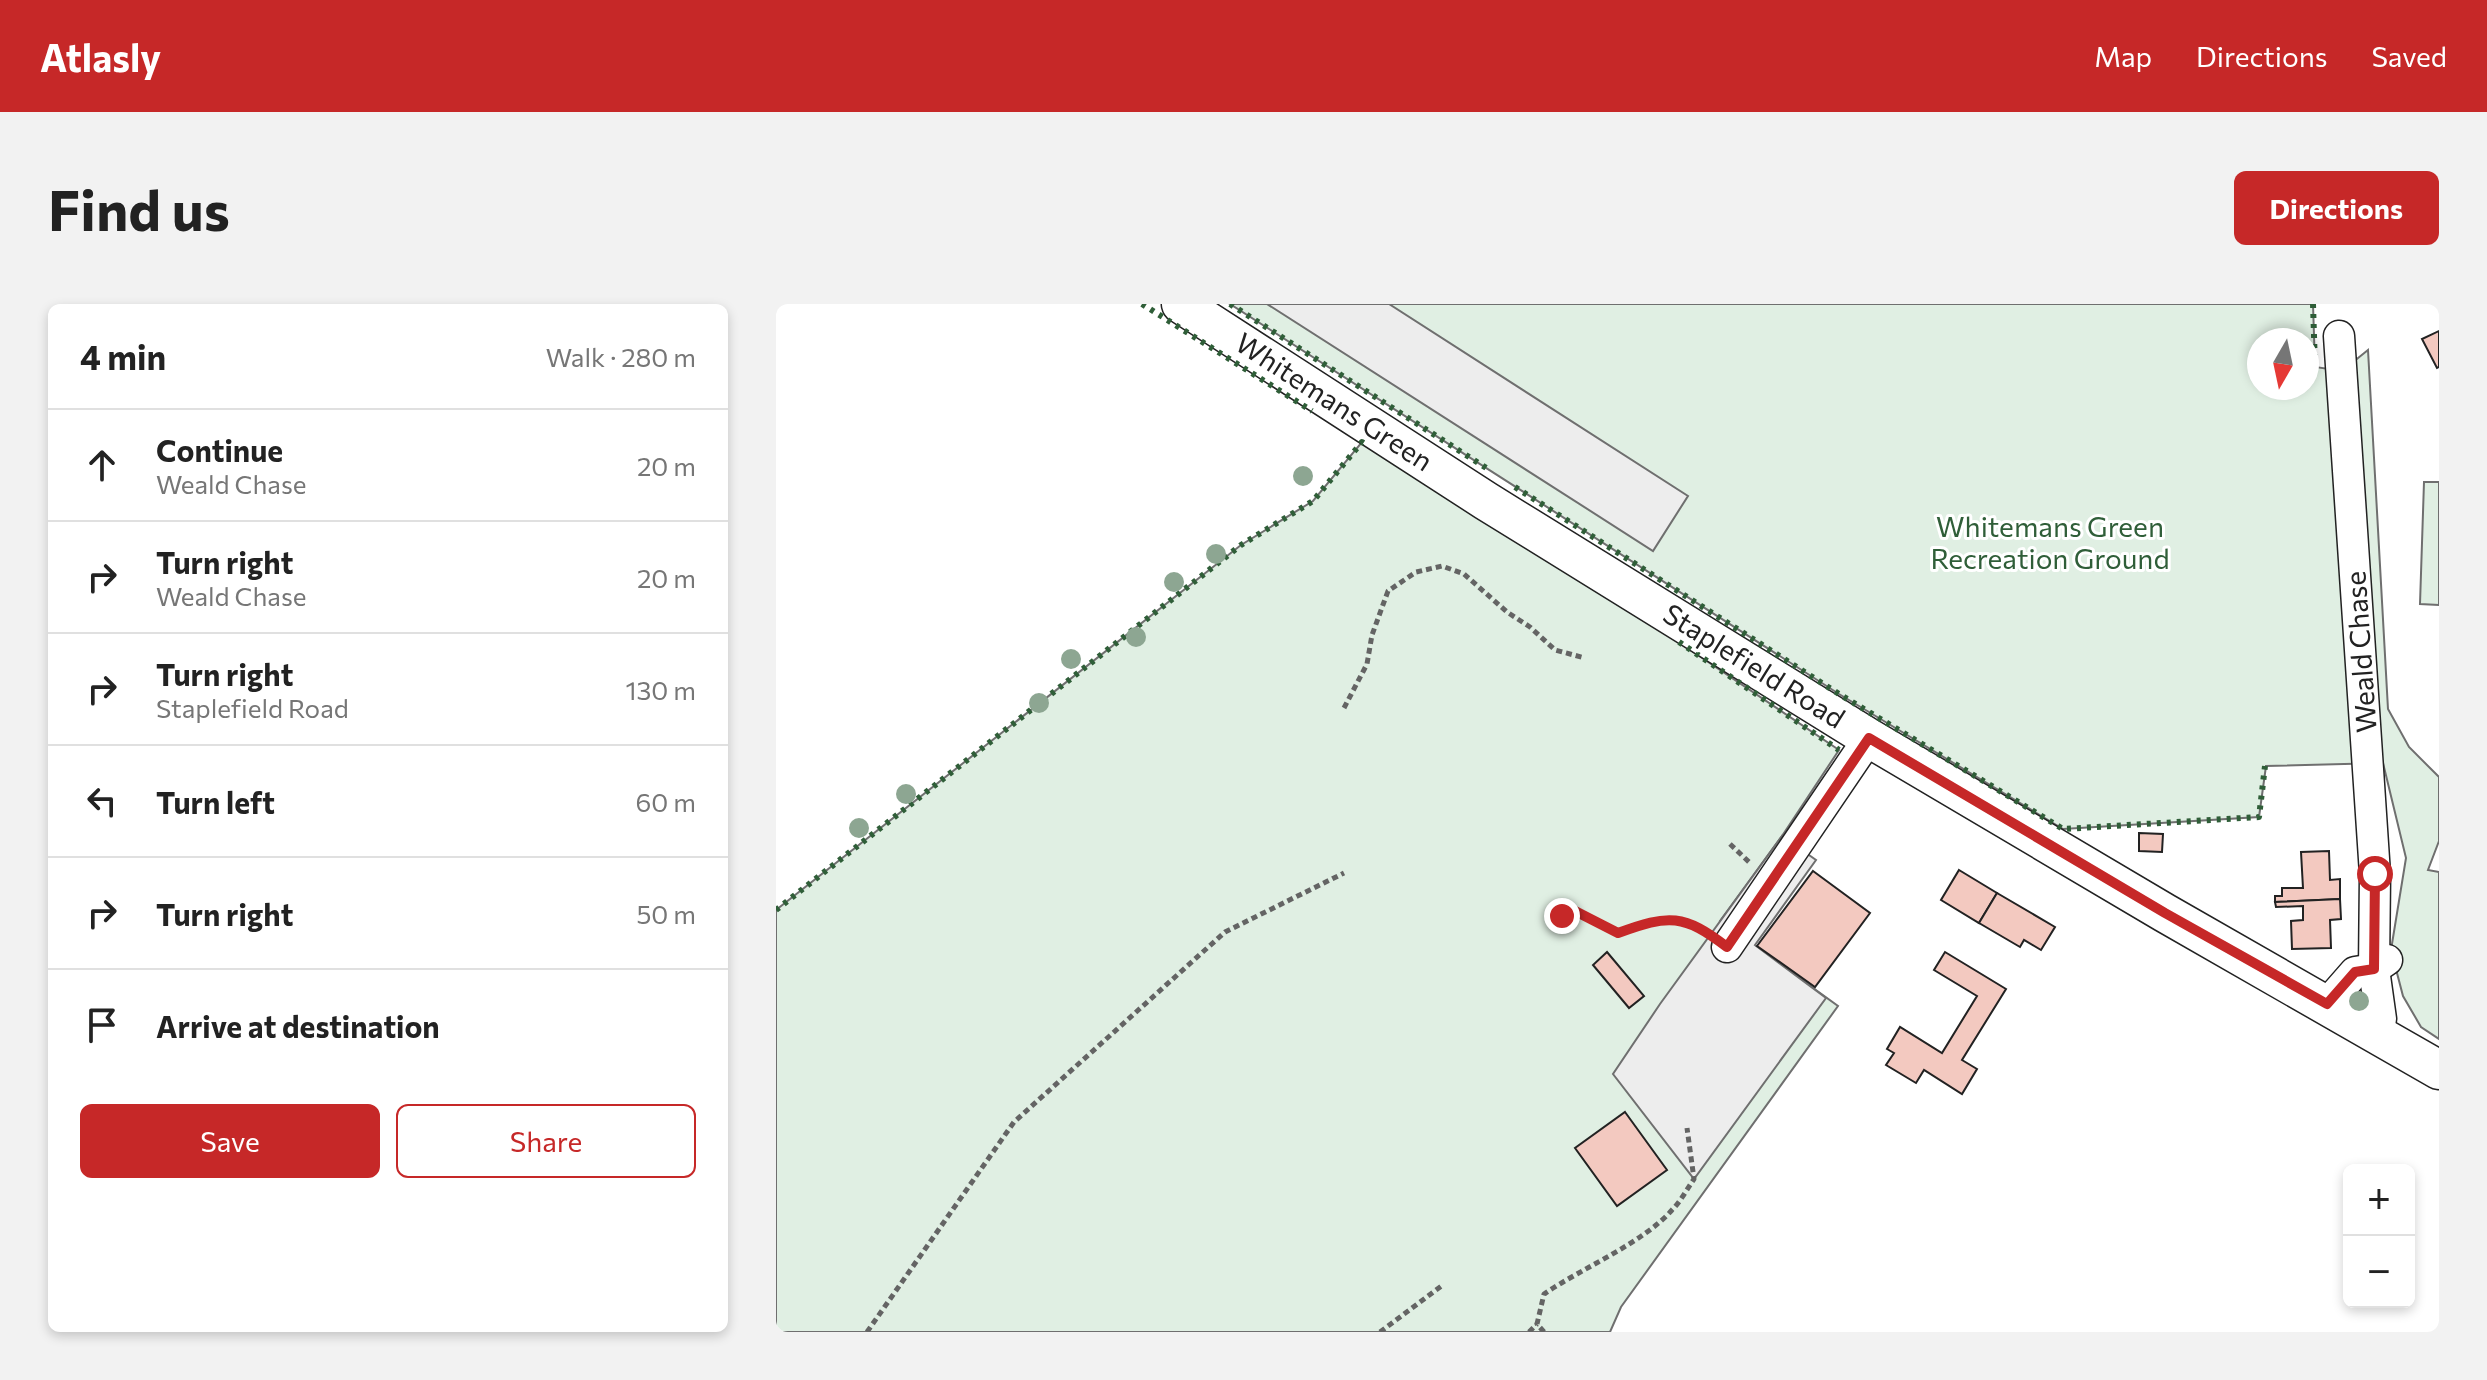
<!DOCTYPE html>
<html lang="en">
<head>
<meta charset="utf-8">
<style>
  body { margin:0; font-family:Commissioner,sans-serif; background:#f2f2f2; color:#222 }
  .controls { position:absolute; right:24px; bottom:24px; display:grid; overflow:hidden; border-radius:12px; box-shadow:0 4px 12px #0003 }
  .controls button { width:72px; height:72px; display:grid; place-items:center; padding:0; border:0; border-bottom:2px solid #e0e0e0; background:#fff; color:#222; font:40px sans-serif }
  .compass { position:absolute; left:1471px; top:24px; width:72px; height:72px; border-radius:50%; background:#fff; box-shadow:0 4px 12px #0003; rotate:189deg }
  .stop { position:absolute; width:24px; height:24px; margin:-18px; border:6px solid #c62828; border-radius:50%; background:#fff }
  .stop.end { background:#c62828; border-color:#fff; box-shadow:0 2px 8px #0008 }
  .list { margin:0; padding:0; list-style:none }
  h2 { display:flex; justify-content:space-between; align-items:center; height:104px; margin:0; padding:0 32px; font-size:34px }
  h2 small { font-size:26px; font-weight:400; color:#767676 }
  .list li { display:grid; grid-template-columns:52px 1fr auto; gap:24px; align-items:center; box-sizing:border-box; height:112px; padding:0 32px; border-top:2px solid #e0e0e0 }
  .list b { display:block; font-size:30px; white-space:nowrap }
  .list p { margin:0; font-size:26px; white-space:nowrap; color:#767676 }
  .list em { font-size:26px; font-style:normal; color:#767676 }
  .actions { display:flex; gap:16px; padding:24px 32px }
  .actions a { flex:1; padding:18px 0; border:2px solid #c62828; border-radius:12px; text-align:center; font-size:28px; color:#c62828 }
  .actions .main { background:#c62828; color:#fff }
  .icon { flex:none; width:44px; height:44px; fill:none; stroke:currentColor; stroke-width:2; stroke-linecap:round; stroke-linejoin:round }
  .map { position:relative; flex:none; width:1663px; height:1028px; overflow:hidden; border-radius:12px }
  header { display:flex; align-items:center; gap:48px; box-sizing:border-box; height:112px; padding:0 40px; background:#c62828; color:#fff }
  header strong { font-size:38px }
  nav { display:flex; gap:44px; margin-inline-start:auto; font-size:28px }
  .intro { display:flex; align-items:center; justify-content:space-between; box-sizing:border-box; height:192px; padding:0 48px }
  h1 { margin:0; font-size:56px }
  .button { padding:20px 36px; border-radius:12px; background:#c62828; color:#fff; font-size:28px; font-weight:700 }
  main { display:flex; gap:48px; padding:0 48px }
  aside { flex:1; background:#fff; border-radius:12px; box-shadow:0 4px 12px #0003 }
  .map>svg:first-child { display:block }
</style>
</head>
<body>
<header>
<strong>Atlasly</strong>
<nav><a>Map</a><a>Directions</a><a>Saved</a></nav>
</header>
<div class="intro"><h1>Find us</h1><a class="button">Directions</a></div>
<main>
<aside>
<h2>4 min<small>Walk · 280 m</small></h2>
<ul class="list">
<li><svg class="icon" aria-label="ahead" viewBox="0 0 24 24"><path d="M12 20V5M6 11l6-6 6 6"/></svg><div><b>Continue</b><p>Weald Chase</p></div><em>20 m</em></li>
<li><svg class="icon" aria-label="right" viewBox="0 0 24 24"><path d="M7 20v-9h11M14 6l5 5-5 5"/></svg><div><b>Turn right</b><p>Weald Chase</p></div><em>20 m</em></li>
<li><svg class="icon" aria-label="right" viewBox="0 0 24 24"><path d="M7 20v-9h11M14 6l5 5-5 5"/></svg><div><b>Turn right</b><p>Staplefield Road</p></div><em>130 m</em></li>
<li><svg class="icon" aria-label="left" viewBox="0 0 24 24"><path d="M17 20v-9H6M10 6l-5 5 5 5"/></svg><div><b>Turn left</b></div><em>60 m</em></li>
<li><svg class="icon" aria-label="right" viewBox="0 0 24 24"><path d="M7 20v-9h11M14 6l5 5-5 5"/></svg><div><b>Turn right</b></div><em>50 m</em></li>
<li><svg class="icon" aria-label="arrive" viewBox="0 0 24 24"><path d="M6 21V4h12l-3 4 3 4H6"/></svg><div><b>Arrive at destination</b></div></li>
</ul>
<div class="actions"><a class="main">Save</a><a>Share</a></div>
</aside>
<div class="map">
<svg width="1663" height="1028" viewBox="0 0 1663 1028">
  <rect width="100%" height="100%" fill="#fff"/>
  <g fill="#e0efe3" stroke="#6f6f6f" stroke-width="2" fill-rule="evenodd">
    <path d="M454,0h1083l2,63 27,4 26,-21 20,359 21,38 30,30v64l-11,29 11,2v167l-18,-12 -18,-31 -12,-46 15,-92 -23,-95 -117,3 -7,51 -196,12 -224,-135zM1483,36h48v48h-48z"/>
    <path d="M586,138l257,160 220,148 -57,86 -62,85 118,85 -217,301 -11,25h-834v-422l465,-365 72,-44z"/>
    <path d="M1648,178h15v123l-19,-1z"/>
  </g>
  <g fill="#ededed" stroke="#6f6f6f" stroke-width="2">
    <path d="M491,0h122l299,192 -35,55z"/>
    <path d="M1006,532l34,24 -61,85 71,53 -132,181 -81,-105 47,-70z"/>
  </g>
  <g fill="#f3c9c0" stroke="#222" stroke-width="2">
    <path d="M1663,27v36l-2,1 -15,-29z"/>
    <path d="M1363,529l24,1 -1,18 -23,-1z"/>
    <path d="M1553,547l1,29 10,-1v20l-65,3v-6h7v-8h21l-2,-36z"/>
    <path d="M1183,566l38,23 -18,30 -38,-23z"/>
    <path d="M1037,567l57,42 -55,74 -58,-41z"/>
    <path d="M1221,589l58,34 -14,23 -17,-10 -4,7 -41,-24z"/>
    <path d="M1564,595l1,20 -11,1 1,28 -39,1 -1,-28 12,-1v-14l-27,1 -1,-5z"/>
    <path d="M831,648l37,44 -15,12 -36,-43z"/>
    <path d="M1169,648l61,37 -44,71 15,9 -15,25 -38,-24 -8,13 -30,-18 8,-12 -7,-4 13,-22 42,26 35,-57 -43,-26z"/>
    <path d="M849,808l42,58 -50,36 -42,-58z"/>
  </g>
  <g fill="none" stroke-linecap="round" stroke-linejoin="round">
    <defs>
      <g id="minor">
        <path d="M1563,32l36,538 -1,95 7,50 -7,12"/>
        <path d="M951,643l142,-209"/>
        <path d="M1551,700l28,-32 19,-3 13,-9"/>
      </g>
      <path id="major" d="M405,0l305,197 383,237 296,175 274,157"/>
    </defs>
    <use href="#minor" stroke="#222" stroke-width="33"/>
    <use href="#major" stroke="#222" stroke-width="41"/>
    <g stroke="#646464" stroke-width="5" stroke-dasharray="6 4" stroke-linecap="butt">
      <path d="M568,404l23,-44 5,-29 16,-44 28,-19 26,-6 22,8 43,38 23,15 25,23 30,8"/>
      <path d="M954,540l20,19"/>
      <path d="M786,612l11,-6 45,23c29,-11 63,-21 89,-1"/>
      <path d="M91,1028l147,-210 211,-190 119,-59"/>
      <path d="M604,1028l64,-48"/>
      <path d="M753,1028l8,-8"/>
      <path d="M768,1028l-7,-8 7,-30c38,-26 99,-51 128,-84 9,-9 15,-21 22,-31l-7,-51"/>
    </g>
    <use href="#minor" stroke="#fff" stroke-width="30"/>
    <use href="#major" stroke="#fff" stroke-width="38"/>
    <g stroke="#2f5e38" stroke-width="6" stroke-dasharray="4 6" stroke-linecap="butt">
      <path d="M366,0l170,107"/>
      <path d="M454,0l261,167"/>
      <path d="M1537,0l2,63"/>
      <path d="M739,183l324,207 224,135 196,-12 6,-51"/>
      <path d="M903,338l160,108"/>
      <path d="M0,606l465,-365 72,-44 49,-59 3,2"/>
    </g>
  </g>
  <g fill="#8da692">
    <circle cx="527" cy="172" r="10"/>
    <circle cx="440" cy="250" r="10"/>
    <circle cx="398" cy="278" r="10"/>
    <circle cx="360" cy="333" r="10"/>
    <circle cx="295" cy="355" r="10"/>
    <circle cx="263" cy="399" r="10"/>
    <circle cx="130" cy="490" r="10"/>
    <circle cx="83" cy="524" r="10"/>
    <circle cx="1583" cy="697" r="10"/>
  </g>
  <g fill="none" stroke-linecap="round" stroke-linejoin="round">
    <path stroke="#c62828" stroke-width="10" d="M786,612l11,-6 45,23c51,-19 66,-19 109,14l142,-209 296,175 162,91 28,-32 19,-3 1,-95"/>
  </g>
  <g text-anchor="middle" stroke-width="6" stroke-linejoin="round" paint-order="stroke">
    <g font-size="28" fill="#222" stroke="#fff">
      <text transform="translate(558 98) rotate(33)" y="10">Whitemans Green</text>
      <text transform="translate(1585 348) rotate(-94)" y="10">Weald Chase</text>
      <text transform="translate(978 362) rotate(32)" y="10">Staplefield Road</text>
    </g>
    <g font-size="28" fill="#2f5e38" stroke="#fff">
      <text x="1274" y="233">Whitemans Green<tspan x="1274" dy="32">Recreation Ground</tspan></text>
    </g>
  </g>
</svg>
<div class="controls">
<button>+</button>
<button>−</button>
</div>
<svg class="compass" viewBox="-18 -18 36 36"><path d="M0-13l5 13h-10z" fill="#e53935"/><path d="M0 13l5-13h-10z" fill="#767676"/></svg>
<div class="stop" style="left:1599px;top:570px"></div>
<div class="stop end" style="left:786px;top:612px"></div>
</div>
</main>
</body>
</html>
